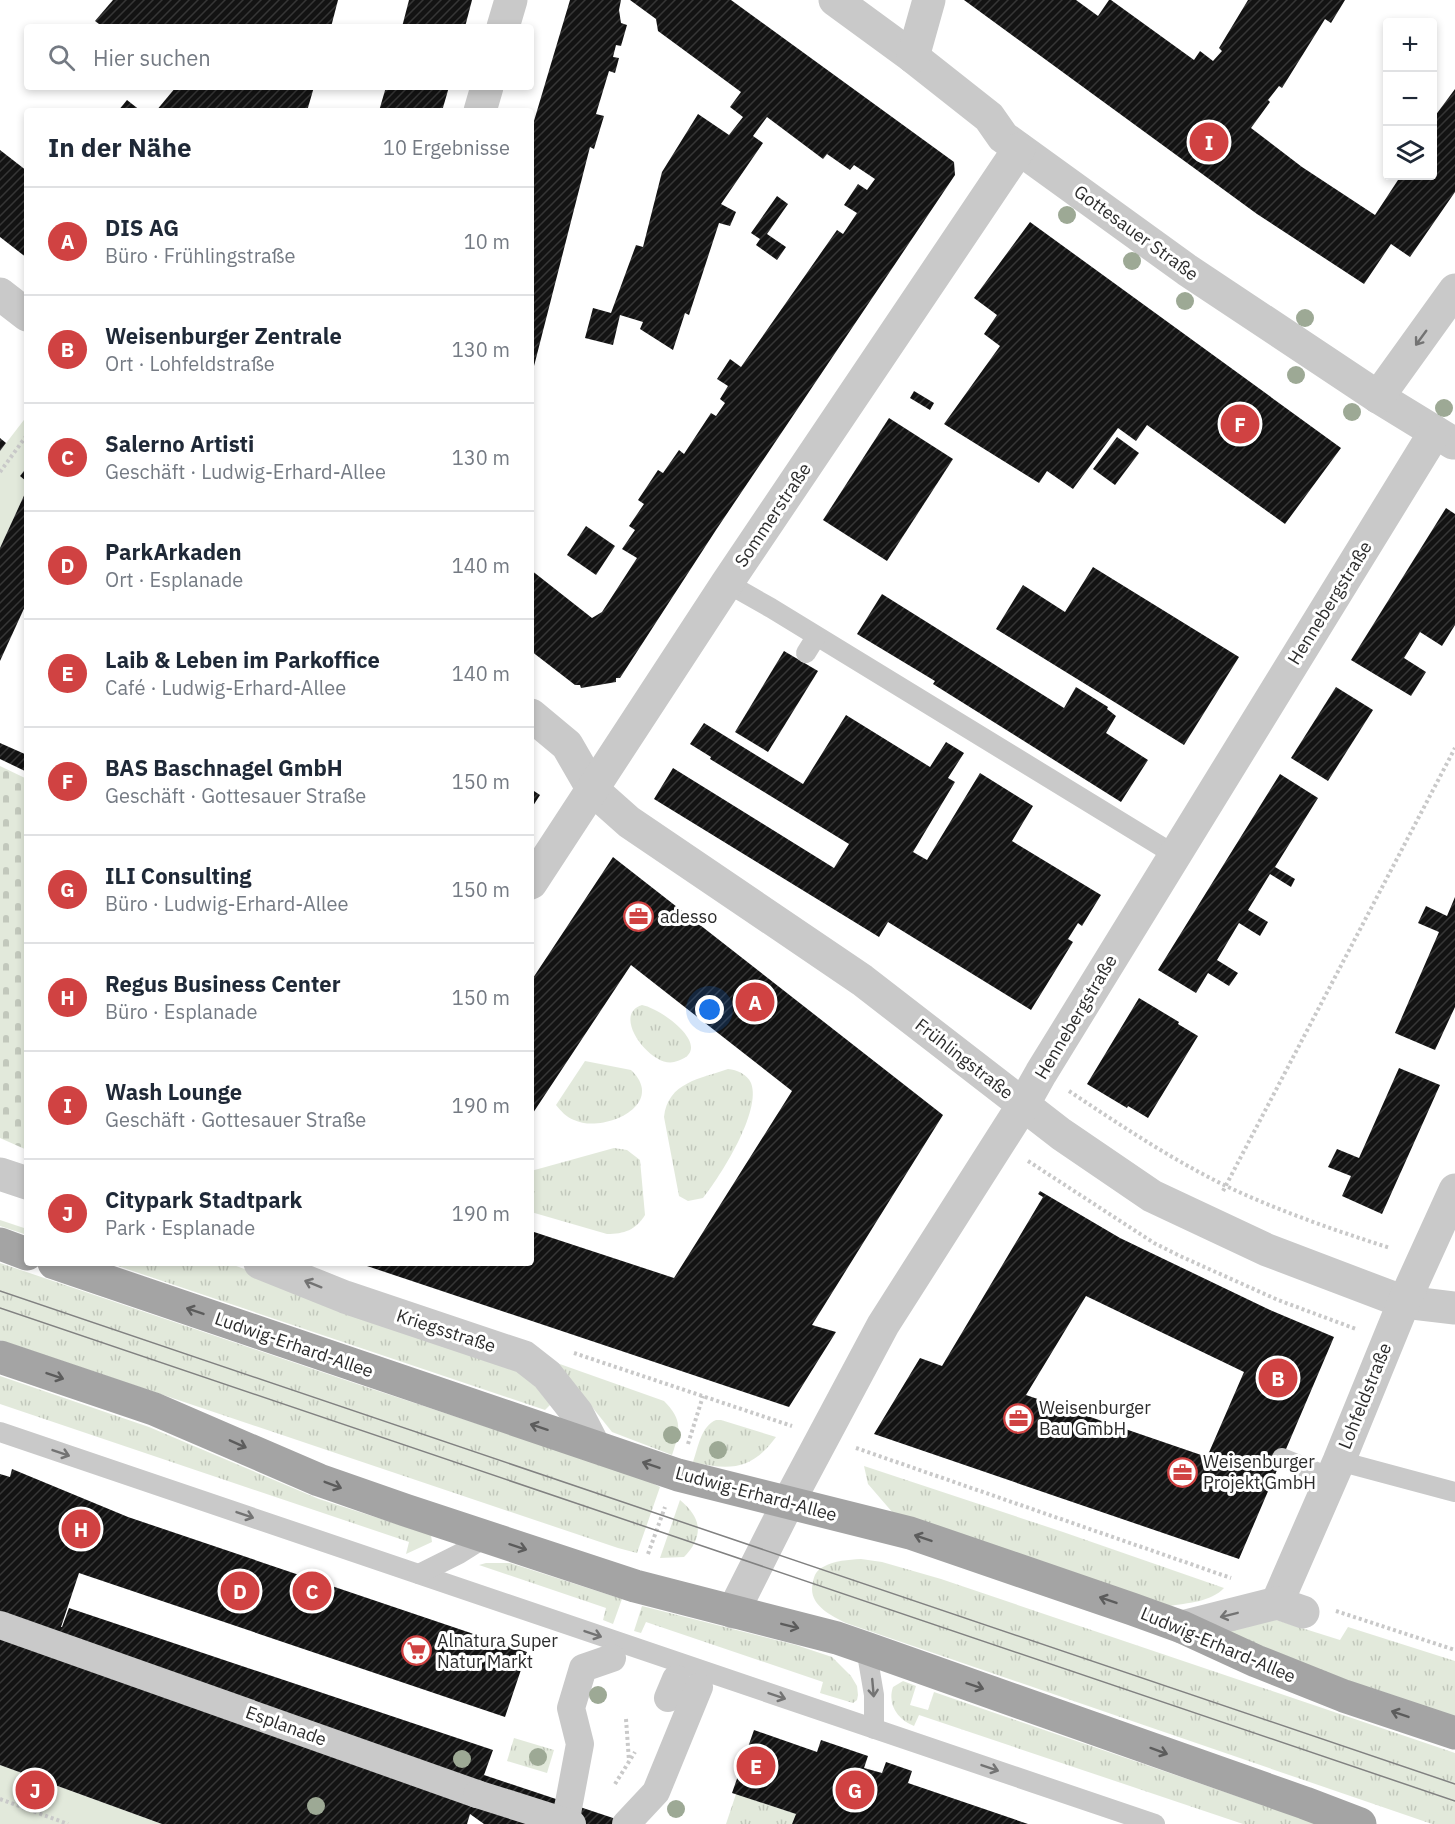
<!DOCTYPE html>
<html lang="de">
<head>
<meta charset="utf-8">
<style>
  body { margin:0; font-family:"IBM Plex Sans",sans-serif; background:#f2f2f3; color:#1f2937 }
  .controls { position:absolute; right:18px; top:18px; display:grid; overflow:hidden; border-radius:6px; box-shadow:0 3px 9px #0003 }
  .controls button { width:54px; height:54px; display:grid; place-items:center; padding:0; border:0; border-bottom:2px solid #e0e1e3; background:#fff; color:#1f2937; font:30px sans-serif }
  .you { position:absolute; left:710px; top:1010px; width:21px; height:21px; margin:-15px; border:4px solid #fff; border-radius:50%; background:#1a73e8; box-shadow:0 0 0 9px #1a73e833 }
  .badge { display:grid; place-items:center; width:39px; height:39px; border-radius:50%; background:#d04242; color:#fff; font-size:20px; font-weight:700 }
  .pin { position:absolute; translate:-50% -50%; border:3px solid #fff; box-shadow:0 2px 6px #0006 }
  .list { margin:0; padding:0; list-style:none }
  h2 { display:flex; justify-content:space-between; align-items:center; height:78px; margin:0; padding:0 24px; font-size:26px }
  h2 small { font-size:20px; font-weight:400; color:#747a83 }
  .list li { display:grid; grid-template-columns:39px 1fr auto; gap:18px; align-items:center; box-sizing:border-box; height:108px; padding:0 24px; border-top:2px solid #e0e1e3 }
  .list b { display:block; font-size:22px; white-space:nowrap }
  .list p { margin:0; font-size:20px; white-space:nowrap; color:#747a83 }
  .list em { font-size:20px; font-style:normal; color:#747a83 }
  .icon { flex:none; width:33px; height:33px; fill:none; stroke:currentColor; stroke-width:2; stroke-linecap:round; stroke-linejoin:round }
  .map { position:relative; flex:none; width:1455px; height:1824px; overflow:hidden }
  .search { position:absolute; background:#fff; box-shadow:0 3px 9px #0003; left:24px; top:24px; width:510px; height:66px; display:flex; align-items:center; gap:15px; box-sizing:border-box; padding:0 21px; border-radius:6px; color:#747a83; font-size:22px }
  .panel { position:absolute; background:#fff; box-shadow:0 3px 9px #0003; left:24px; top:108px; width:510px; height:1158px; border-radius:6px }
  .map>svg:first-child { display:block }
</style>
</head>
<body>
<div class="map">
<svg width="1455" height="1824" viewBox="0 0 1455 1824">
  <defs>
    <pattern id="grass-tufts" width="24" height="20" patternUnits="userSpaceOnUse" patternTransform="scale(1.5)"><rect width="24" height="20" fill="#e2e9db"/><path d="M3 7l-1-3M5 7V3M7 7l1-3M15 17l-1-3M17 17v-4M19 17l1-3" fill="none" stroke="#c2c8bc"/></pattern>
    <pattern id="cemetery-stones" width="16" height="16" patternUnits="userSpaceOnUse" patternTransform="scale(1.5)"><rect width="16" height="16" fill="#e2e9db"/><path d="M2 7V4a2 2 0 0 1 4 0v3zM10 15v-3a2 2 0 0 1 4 0v3z" fill="#c2c8bc"/></pattern>
    <pattern id="building-hatch" width="6" height="6" patternUnits="userSpaceOnUse" patternTransform="scale(1.5)"><rect width="6" height="6" fill="#131313"/><path d="M-1 1l2-2M0 6l6-6M5 7l2-2" fill="none" stroke="#363636"/></pattern>
  </defs>
  <rect width="100%" height="100%" fill="#fff"/>
  <g fill="url(#grass-tufts)">
    <path d="M642,1005c21,4 77,46 32,57 -22,6 -64,-47 -32,-57z"/>
    <path d="M585,1061l46,9c37,35 -28,64 -57,50 -8,-3 -13,-9 -18,-15z"/>
    <path d="M728,1069c9,1 19,5 23,14 11,28 -31,94 -48,115l-15,3 -9,-5 -15,-79c4,-35 36,-38 64,-48z"/>
    <path d="M614,1148l13,2 13,10 5,55c-9,15 -21,19 -38,19l-76,-22v-41z"/>
    <path d="M0,1220l27,9v6l-27,-9z"/>
    <path d="M0,1263l363,123 279,92 18,9 -23,66 -19,-5 -618,-208z"/>
    <path d="M109,1263h119l283,103 19,13 20,26 -5,5z"/>
    <path d="M557,1363l107,38c19,19 16,30 8,54l-60,-23z"/>
    <path d="M0,1376l149,51 170,72 112,36 1,7 -26,12 3,-12 -409,-138z"/>
    <path d="M716,1420h5l55,17c-24,33 -46,34 -83,25 5,-14 8,-36 23,-42z"/>
    <path d="M864,1466l199,66 161,56c-13,14 -37,15 -55,18l-276,-93 -25,-29z"/>
    <path d="M680,1500c22,18 24,36 4,57l-24,1z"/>
    <path d="M861,1559l21,3 59,17 514,174v71h-23l-586,-201c-16,-8 -39,-19 -33,-41 1,-7 4,-12 10,-15 12,-7 25,-7 38,-8z"/>
    <path d="M486,1563h24l112,36 -9,25 -10,-4 3,-12 -127,-43z"/>
    <path d="M642,1606l154,39 36,12 19,19 6,10 1,9 -1,5 -4,3 -33,-10 3,-11 -177,-60 -5,11 -7,-2z"/>
    <path d="M1270,1618l70,22 8,-13 107,34v58l-153,-52 -77,-37z"/>
    <path d="M903,1681l13,5 -6,19 18,5 6,-18 384,132h-75l-324,-109 -5,11c-16,-6 -27,-21 -21,-39z"/>
    <path d="M514,1738l40,12 -7,23 -40,-12z"/>
    <path d="M736,1794l60,20 -4,10h-66z"/>
  </g>
  <path fill="url(#cemetery-stones)" d="M0,766l27,13v371l-27,-12z"/>
  <g fill="#e2e9db">
    <path d="M27,416v51l-7,9 7,6v7l-27,59v-97z"/>
    <path d="M0,1765l162,59h-162z"/>
  </g>
  <g fill="url(#building-hatch)" fill-rule="evenodd">
    <path d="M113,0h225l-7,27h-228l-8,-6z"/>
    <path d="M409,0h63l-7,27h-63z"/>
    <path d="M570,0h51l-2,10 2,13 6,2 -6,21 -5,-1 -3,12 6,1 -4,15 -6,-2 -13,43 8,2 -10,33 -4,-2 -58,227 -1,-243z"/>
    <path d="M630,0h101l223,162 1,13 -239,355 -96,148h-4v4l-35,6 -1,-3h-5l-44,-34v-81l61,48 10,-6 35,-54 -15,-9 13,-19 -6,-4 15,-22 -6,-4 20,-30 5,3 16,-23 5,4 27,-41 5,3 9,-13 -5,-4 8,-13 -11,-7 13,-20 11,8 96,-137 6,4 14,-21 -13,-8 14,-21 9,6 8,-11 -21,-14 -4,5 -23,-16 -4,5 -56,-42 -14,19 10,7 -42,61 15,8 -6,14 -11,-3 -30,92 -4,-2 -12,37 -33,-21 3,-7 -23,-7 -7,30 -28,-7 8,-30 18,5 25,-68 7,2 19,-75 36,-58 31,21 14,-18 -13,-10 11,-15 -83,-61 -2,-12z"/>
    <path d="M964,0h112l22,16 11,-16h2l83,60 6,-9 13,10 9,-10 -3,-3 29,-48h97l-14,23 -6,-4 -43,69 -3,-2 -11,14 2,2 -19,26 51,39 73,48 23,-35 -4,-4h38v-56l23,-31v103l-45,65 -19,-13 -27,40 -107,-70z"/>
    <path d="M176,87h138l-7,24h-151z"/>
    <path d="M386,87h63l-7,24h-63z"/>
    <path d="M127,100l14,11h-23z"/>
    <path d="M0,150l27,21v87l-27,-21z"/>
    <path d="M777,196l11,8 -21,30 19,13 -9,13 -21,-15 4,-6 -9,-6z"/>
    <path d="M1030,222l311,226 -56,76 -138,-99 -11,16 -18,-13 -45,61 -26,-18 -8,12 -95,-59 56,-78 -16,-12 13,-19 -23,-17z"/>
    <path d="M914,391l20,12 -4,7 -20,-12z"/>
    <path d="M889,418l64,41 -66,102 -64,-41z"/>
    <path d="M1117,437l22,16 -24,32 -22,-16z"/>
    <path d="M0,438l6,5 -6,8z"/>
    <path d="M27,467v15l-7,-6z"/>
    <path d="M27,489v113l-27,59v-113z"/>
    <path d="M1446,508l9,6v111l-13,21 -22,-14 -16,26 22,14 -15,24 -60,-36z"/>
    <path d="M586,526l29,20 -19,29 -29,-20z"/>
    <path d="M1093,567l146,90 -55,88 -188,-116 27,-44 42,27z"/>
    <path d="M882,594l182,114 12,-21 32,20 -1,2 9,7 -10,17 42,27 -27,42 -188,-118 2,-3 -78,-47z"/>
    <path d="M784,651l34,20 -50,81 -33,-20z"/>
    <path d="M1336,687l37,23 -45,71 -37,-23z"/>
    <path d="M846,715l84,52 16,-25 18,11 -16,25 7,4 -42,70 14,8 53,-87 53,33 -21,35 89,54 -19,31 -4,-3 -10,16 5,3 -42,68 -143,-88 -9,15 -225,-138 19,-31 161,100 15,-24 -139,-85 1,-2 -21,-13 14,-21 99,61z"/>
    <path d="M0,743l27,12v17l-27,-13z"/>
    <path d="M1280,774l38,24 -43,69 20,12 -4,8 -21,-13 -22,36 20,12 -8,14 -21,-13 -22,37 21,13 -9,13 -21,-13 -12,20 -38,-23z"/>
    <path d="M531,789l9,6 -9,14z"/>
    <path d="M613,857l330,258 -131,210 24,7 -47,75 -431,-144h173v-32l143,47 118,-187 -161,-126 -100,151v-135z"/>
    <path d="M1455,897v110l-20,43 -40,-17 44,-101 -21,-9 8,-17 21,10z"/>
    <path d="M1139,998l40,24 -1,2 20,12 -50,82 -20,-12 -1,2 -40,-24z"/>
    <path d="M1399,1068l41,17 -58,129 -40,-18 9,-20 -23,-9 9,-18 22,9z"/>
    <path d="M1040,1191l80,47 150,72 64,27 -95,222 -365,-125 46,-76 22,8 101,-169 -5,-3zM1086,1296l158,76 -37,85 -181,-62z"/>
    <path d="M12,1469l116,48 399,135 -22,65 -426,-144 -18,54h1l7,-19 424,142 -9,25 147,49h-147l-14,-10 -3,10h-305l-162,-59v-291l10,3z"/>
    <path d="M754,1730l63,22 4,-12 47,16 -4,12 18,5 4,-11 26,9 -4,12 120,41h-236l4,-10 -64,-21z"/>
  </g>
  <g fill="none" stroke-linecap="round" stroke-linejoin="round">
    <g stroke="#c9c9c9" stroke-width="4" stroke-dasharray="3 3" stroke-linecap="butt">
      <path d="M0,472l27,-37"/>
      <path d="M1069,1091c51,34 102,68 157,95 53,25 108,44 164,62"/>
      <path d="M1028,1161l126,82 26,13 98,44 78,29"/>
      <path d="M1223,1191l232,-443"/>
      <path d="M574,1353l218,73"/>
      <path d="M688,1444l15,-48"/>
      <path d="M856,1448l375,130"/>
      <path d="M648,1554l17,-47"/>
      <path d="M1336,1611l119,39"/>
      <path d="M626,1719l3,42"/>
      <path d="M615,1784l20,-32"/>
      <path d="M0,1799l68,25"/>
    </g>
    <g stroke="#c9c9c9" stroke-width="20">
      <path d="M727,583l44,25 404,247"/>
      <path d="M806,653l10,-16"/>
      <path d="M0,1432l1155,392"/>
      <path d="M1282,1458l49,20"/>
      <path d="M1339,1461l116,31"/>
      <path d="M419,1574l40,-20 27,-17"/>
      <path d="M866,1648l8,47v34"/>
    </g>
    <g stroke="#c9c9c9" stroke-width="28">
      <path d="M0,1625l477,169"/>
      <path d="M668,1698l8,-19"/>
      <path d="M565,1824l15,-80 -9,-36 12,-40 29,-10"/>
      <path d="M626,1824l30,-32 43,-105"/>
    </g>
    <g stroke="#c9c9c9" stroke-width="33">
      <path d="M835,0l78,57 76,60 14,20 184,133 191,127 75,46"/>
      <path d="M503,27l8,-27"/>
      <path d="M913,57l16,-57"/>
      <path d="M480,111l7,-24"/>
      <path d="M0,294l27,21"/>
      <path d="M1378,397l77,-107"/>
      <path d="M531,715l36,30 26,45 36,32 233,158 199,154 91,62 115,54 137,52 51,6"/>
      <path d="M531,883l196,-300 292,-434"/>
      <path d="M0,1174l27,9"/>
      <path d="M260,1263l85,34 179,60 23,18 30,38 17,33"/>
      <path d="M1277,1603l62,-142 65,-159 51,-112"/>
      <path d="M733,1612l55,-109 95,-178 140,-220 18,-32 394,-641"/>
      <path d="M1182,1627l95,-24 26,9"/>
    </g>
    <g stroke="#a4a4a4" stroke-width="33">
      <path d="M0,1244l27,10"/>
      <path d="M54,1263l624,212 232,58 222,76 50,18 74,34 88,35 111,37"/>
      <path d="M0,1357l154,52 165,71 86,30 230,76 202,52 29,10 439,155 55,21"/>
    </g>
    <g stroke="#818181" stroke-width="1.5">
      <path d="M0,1291l1455,493"/>
      <path d="M0,1308l1455,493"/>
    </g>
    <path stroke="#c9c9c9" stroke-width="28" d="M477,1794l95,30"/>
  </g>
  <g fill="#9da995">
    <circle cx="1067" cy="215" r="9"/>
    <circle cx="1132" cy="261" r="9"/>
    <circle cx="1185" cy="301" r="9"/>
    <circle cx="1305" cy="318" r="9"/>
    <circle cx="1296" cy="375" r="9"/>
    <circle cx="1444" cy="408" r="9"/>
    <circle cx="1352" cy="412" r="9"/>
    <circle cx="672" cy="1435" r="9"/>
    <circle cx="718" cy="1450" r="9"/>
    <circle cx="598" cy="1695" r="9"/>
    <circle cx="538" cy="1757" r="9"/>
    <circle cx="462" cy="1759" r="9"/>
    <circle cx="316" cy="1806" r="9"/>
    <circle cx="676" cy="1809" r="9"/>
  </g>
  <defs><path id="oneway-shaft" d="M-6 0H5M1.5-3L5.5 0L1.5 3" fill="none" stroke-width="1.6" stroke-linecap="round" stroke-linejoin="round" transform="scale(1.5)"/></defs>
  <g stroke="#737373">
    <use href="#oneway-shaft" transform="translate(1421 338) rotate(126)"/>
    <use href="#oneway-shaft" transform="translate(313 1284) rotate(-158)"/>
    <use href="#oneway-shaft" transform="translate(61 1453) rotate(19)"/>
    <use href="#oneway-shaft" transform="translate(245 1515) rotate(19)"/>
    <use href="#oneway-shaft" transform="translate(1229 1615) rotate(166)"/>
    <use href="#oneway-shaft" transform="translate(593 1634) rotate(19)"/>
    <use href="#oneway-shaft" transform="translate(873 1688) rotate(85)"/>
    <use href="#oneway-shaft" transform="translate(777 1696) rotate(19)"/>
    <use href="#oneway-shaft" transform="translate(990 1768) rotate(19)"/>
  </g>
  <g stroke="#5c5c5c">
    <use href="#oneway-shaft" transform="translate(195 1311) rotate(-161)"/>
    <use href="#oneway-shaft" transform="translate(55 1376) rotate(19)"/>
    <use href="#oneway-shaft" transform="translate(539 1427) rotate(-162)"/>
    <use href="#oneway-shaft" transform="translate(238 1444) rotate(24)"/>
    <use href="#oneway-shaft" transform="translate(651 1465) rotate(-161)"/>
    <use href="#oneway-shaft" transform="translate(333 1485) rotate(21)"/>
    <use href="#oneway-shaft" transform="translate(923 1538) rotate(-161)"/>
    <use href="#oneway-shaft" transform="translate(518 1547) rotate(18)"/>
    <use href="#oneway-shaft" transform="translate(1108 1600) rotate(-161)"/>
    <use href="#oneway-shaft" transform="translate(790 1626) rotate(14)"/>
    <use href="#oneway-shaft" transform="translate(975 1686) rotate(19)"/>
    <use href="#oneway-shaft" transform="translate(1400 1714) rotate(-161)"/>
    <use href="#oneway-shaft" transform="translate(1159 1751) rotate(20)"/>
  </g>
  <defs>
    <symbol id="office-ring" viewBox="-11 -11 22 22"><circle r="9.5" fill="#fff" stroke="#d04242" stroke-width="1.5"/><path d="M-6-3h4V-5.5h4V-3h4V5H-6ZM-1-4.5V-3h2v-1.5ZM-6 0V1H6V0Z" fill="#d04242"/></symbol>
    <symbol id="supermarket-ring" viewBox="-11 -11 22 22"><circle r="9.5" fill="#fff" stroke="#d04242" stroke-width="1.5"/><path d="M-6-5.5h2.5l.6 2H6L4.5 2H-2.5L-4.4-4H-6ZM-1.5 3.2a1.3 1.3 0 1 0 .1 0ZM3 3.2a1.3 1.3 0 1 0 .1 0Z" fill="#d04242"/></symbol>
  </defs>
  <g fill-rule="evenodd">
    <use href="#office-ring" x="622" y="900" width="33" height="33"/>
    <use href="#office-ring" x="1002" y="1402" width="33" height="33"/>
    <use href="#office-ring" x="1166" y="1456" width="33" height="33"/>
    <use href="#supermarket-ring" x="400" y="1634" width="33" height="33"/>
  </g>
  <g text-anchor="middle" stroke-width="6" stroke-linejoin="round" paint-order="stroke">
    <g font-size="18" fill="#2c2c2c" stroke="#fff">
      <text transform="translate(1136 233) rotate(36)" y="6">Gottesauer Straße</text>
      <text transform="translate(773 515) rotate(-56)" y="6">Sommerstraße</text>
      <text transform="translate(1330 603) rotate(-58)" y="6">Hennebergstraße</text>
      <text transform="translate(1076 1017) rotate(-59)" y="6">Hennebergstraße</text>
      <text transform="translate(964 1059) rotate(38)" y="6">Frühlingstraße</text>
      <text transform="translate(446 1331) rotate(18)" y="6">Kriegsstraße</text>
      <text transform="translate(294 1345) rotate(19)" y="6">Ludwig-Erhard-Allee</text>
      <text transform="translate(1365 1396) rotate(-68)" y="6">Lohfeldstraße</text>
      <text transform="translate(756 1494) rotate(15)" y="6">Ludwig-Erhard-Allee</text>
      <text transform="translate(1218 1645) rotate(23)" y="6">Ludwig-Erhard-Allee</text>
      <text transform="translate(286 1726) rotate(20)" y="6">Esplanade</text>
    </g>
    <g font-size="18" fill="#2c2c2c" stroke="#fff" text-anchor="start">
      <text x="660" y="923">adesso</text>
      <text x="1039" y="1414">Weisenburger<tspan x="1039" dy="21">Bau GmbH</tspan></text>
      <text x="1203" y="1468">Weisenburger<tspan x="1203" dy="21">Projekt GmbH</tspan></text>
      <text x="437" y="1647">Alnatura Super<tspan x="437" dy="21">Natur Markt</tspan></text>
    </g>
  </g>
</svg>
<div class="controls">
<button>+</button>
<button>−</button>
<button><svg class="icon" aria-label="layers" viewBox="0 0 24 24"><path d="M12 4l9 5-9 5-9-5zM3 14l9 5 9-5"/></svg></button>
</div>
<div class="you"></div>
<div class="pin badge" style="left:755px;top:1002px">A</div>
<div class="pin badge" style="left:1278px;top:1378px">B</div>
<div class="pin badge" style="left:312px;top:1591px">C</div>
<div class="pin badge" style="left:240px;top:1591px">D</div>
<div class="pin badge" style="left:756px;top:1766px">E</div>
<div class="pin badge" style="left:1240px;top:424px">F</div>
<div class="pin badge" style="left:855px;top:1790px">G</div>
<div class="pin badge" style="left:81px;top:1529px">H</div>
<div class="pin badge" style="left:1209px;top:142px">I</div>
<div class="pin badge" style="left:35px;top:1790px">J</div>
<div class="search"><svg class="icon" aria-label="search" viewBox="0 0 24 24"><circle cx="10" cy="10" r="6"/><path d="M15 15l6 6"/></svg>Hier suchen</div>
<section class="panel">
<h2>In der Nähe<small>10 Ergebnisse</small></h2>
<ul class="list">
<li><span class="badge">A</span><div><b>DIS AG</b><p>Büro · Frühlingstraße</p></div><em>10 m</em></li>
<li><span class="badge">B</span><div><b>Weisenburger Zentrale</b><p>Ort · Lohfeldstraße</p></div><em>130 m</em></li>
<li><span class="badge">C</span><div><b>Salerno Artisti</b><p>Geschäft · Ludwig-Erhard-Allee</p></div><em>130 m</em></li>
<li><span class="badge">D</span><div><b>ParkArkaden</b><p>Ort · Esplanade</p></div><em>140 m</em></li>
<li><span class="badge">E</span><div><b>Laib &amp; Leben im Parkoffice</b><p>Café · Ludwig-Erhard-Allee</p></div><em>140 m</em></li>
<li><span class="badge">F</span><div><b>BAS Baschnagel GmbH</b><p>Geschäft · Gottesauer Straße</p></div><em>150 m</em></li>
<li><span class="badge">G</span><div><b>ILI Consulting</b><p>Büro · Ludwig-Erhard-Allee</p></div><em>150 m</em></li>
<li><span class="badge">H</span><div><b>Regus Business Center</b><p>Büro · Esplanade</p></div><em>150 m</em></li>
<li><span class="badge">I</span><div><b>Wash Lounge</b><p>Geschäft · Gottesauer Straße</p></div><em>190 m</em></li>
<li><span class="badge">J</span><div><b>Citypark Stadtpark</b><p>Park · Esplanade</p></div><em>190 m</em></li>
</ul>
</section>
</div>
</body>
</html>
